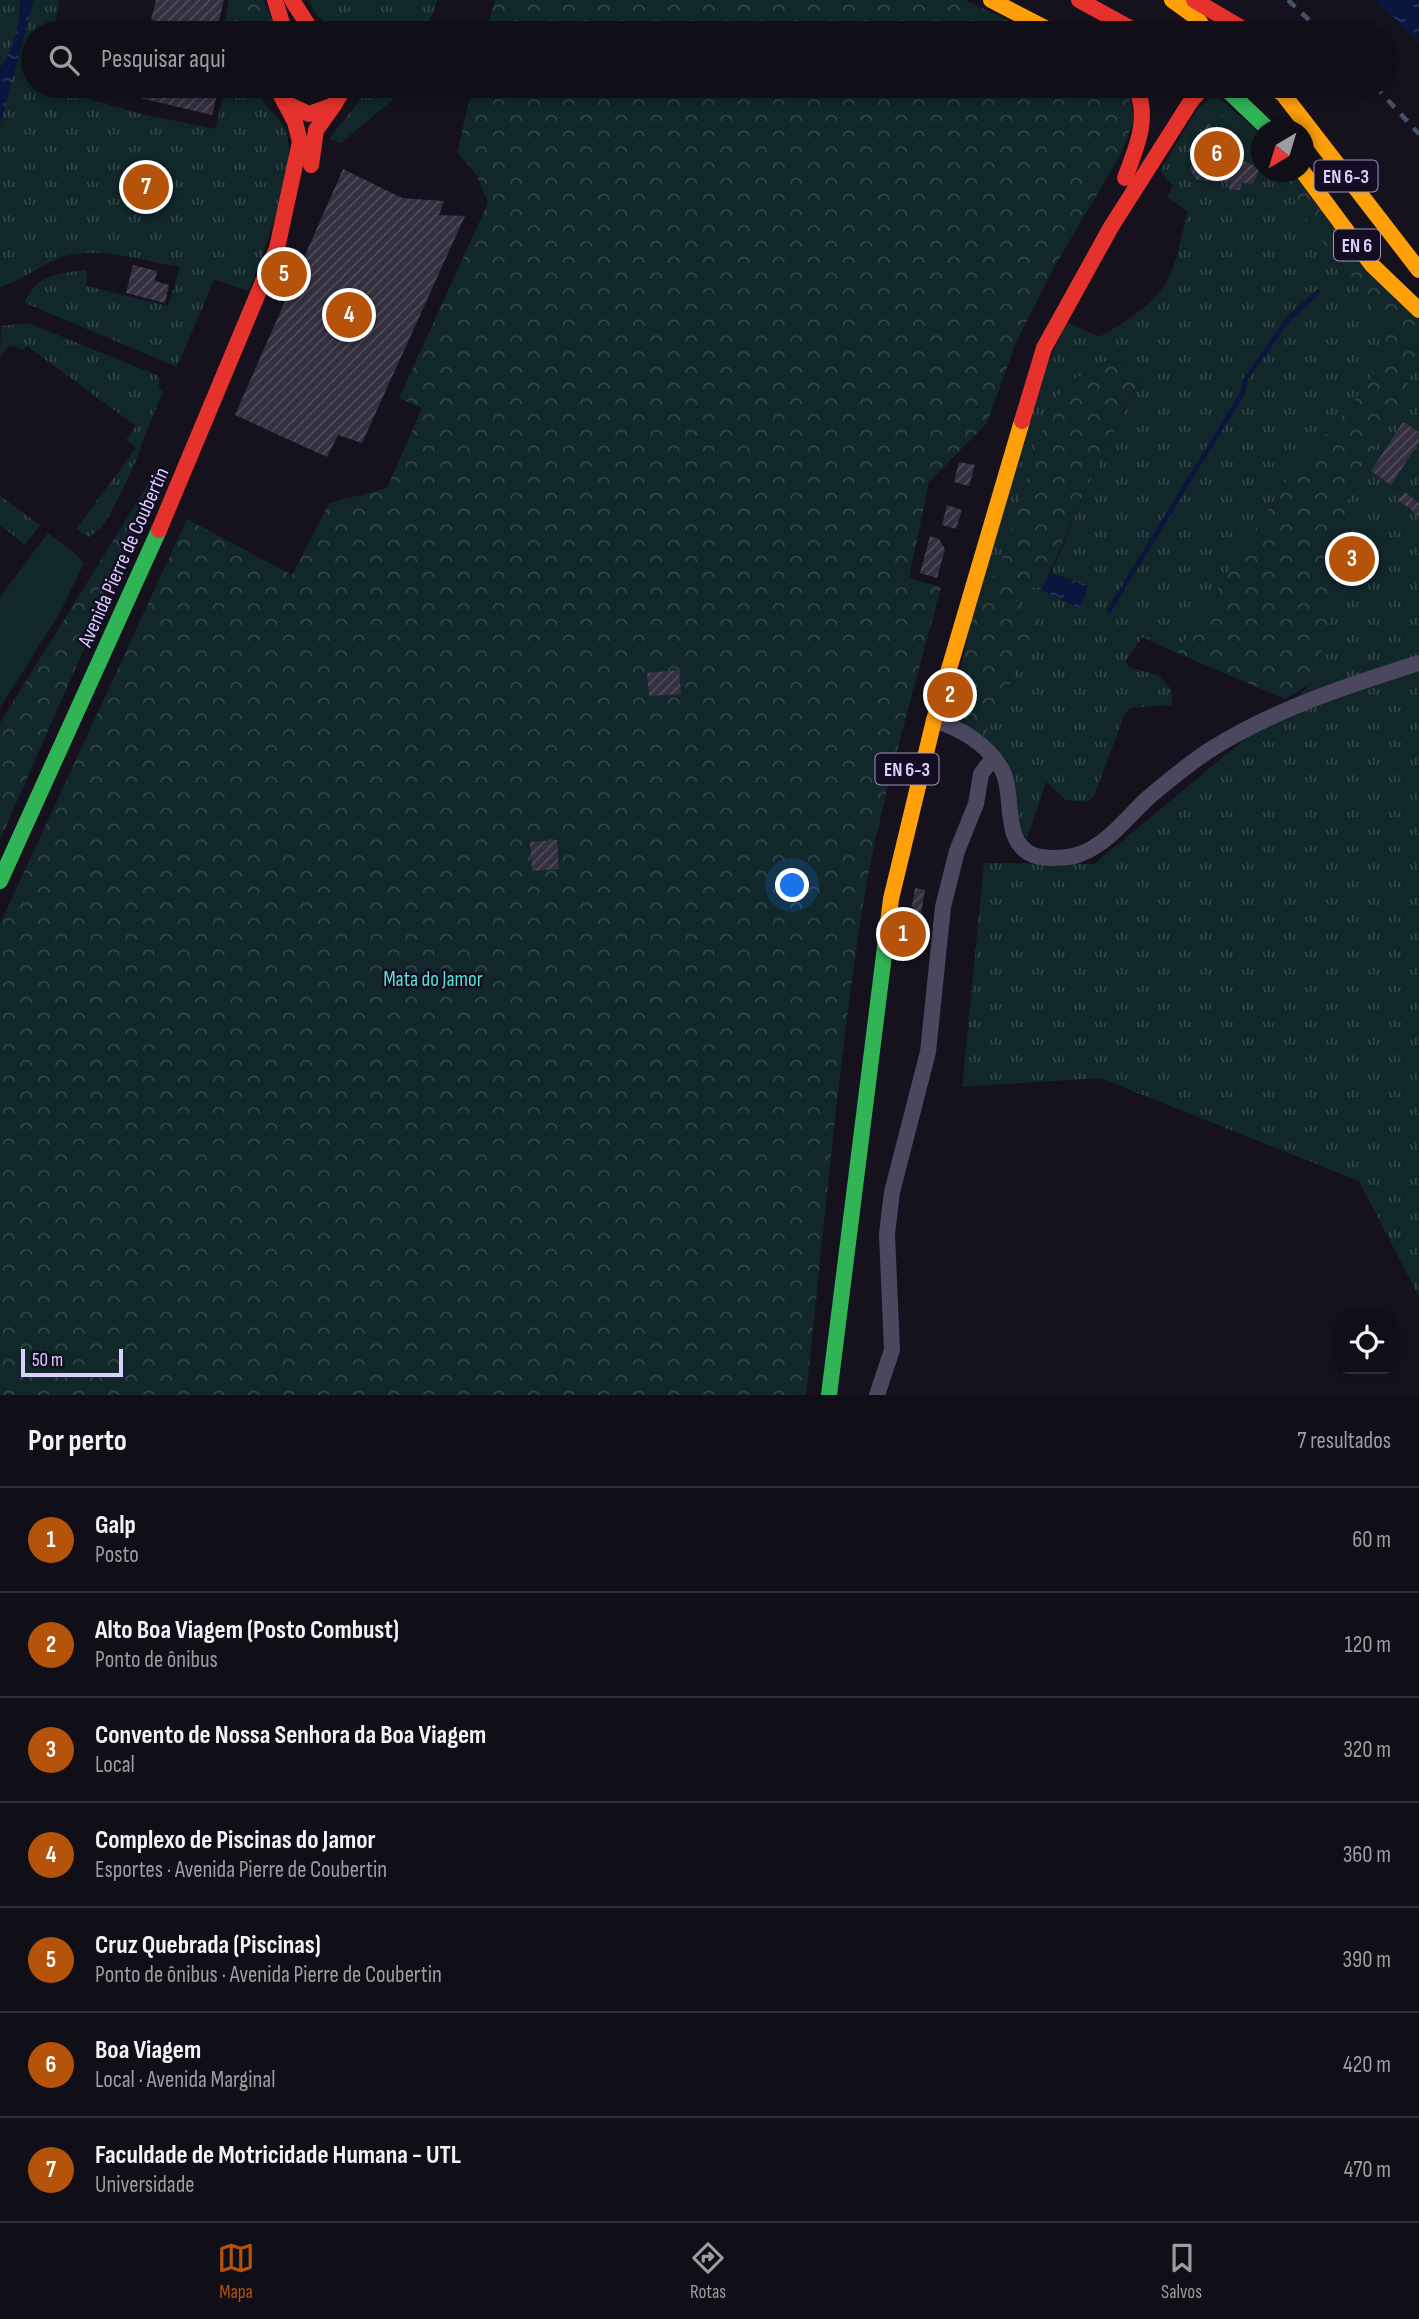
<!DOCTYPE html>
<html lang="pt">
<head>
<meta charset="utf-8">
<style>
  body { margin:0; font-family:"Sofia Sans Condensed",sans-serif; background:#1e1c23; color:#f1f3f6 }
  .controls { position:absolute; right:21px; bottom:21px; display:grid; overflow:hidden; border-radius:14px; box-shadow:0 4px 10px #0003 }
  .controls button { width:63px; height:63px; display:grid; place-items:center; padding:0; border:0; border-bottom:2px solid #302e35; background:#100e16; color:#f1f3f6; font:35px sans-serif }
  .compass { position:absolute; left:1251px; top:119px; width:63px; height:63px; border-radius:50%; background:#100e16; box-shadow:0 4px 10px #0003; rotate:218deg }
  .scale { position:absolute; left:21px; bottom:18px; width:102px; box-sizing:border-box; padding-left:7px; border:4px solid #dacfff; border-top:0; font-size:19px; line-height:24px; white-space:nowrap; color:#dacfff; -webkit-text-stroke:5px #140d22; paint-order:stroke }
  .you { position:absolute; left:793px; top:886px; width:24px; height:24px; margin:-18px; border:5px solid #fff; border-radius:50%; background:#1a73e8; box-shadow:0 0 0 10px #1a73e833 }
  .badge { display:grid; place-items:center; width:46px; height:46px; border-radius:50%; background:#b45309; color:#fff; font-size:23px; font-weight:700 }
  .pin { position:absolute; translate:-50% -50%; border:4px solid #fff; box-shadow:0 2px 7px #0006 }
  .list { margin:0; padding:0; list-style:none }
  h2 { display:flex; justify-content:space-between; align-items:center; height:91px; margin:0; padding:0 28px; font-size:30px }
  h2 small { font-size:23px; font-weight:400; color:#9c9ca1 }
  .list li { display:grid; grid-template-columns:46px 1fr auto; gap:21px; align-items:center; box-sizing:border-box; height:105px; padding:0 28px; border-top:2px solid #302e35 }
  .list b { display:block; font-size:26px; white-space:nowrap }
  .list p { margin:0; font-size:23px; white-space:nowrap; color:#9c9ca1 }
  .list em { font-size:23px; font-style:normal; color:#9c9ca1 }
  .icon { flex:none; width:38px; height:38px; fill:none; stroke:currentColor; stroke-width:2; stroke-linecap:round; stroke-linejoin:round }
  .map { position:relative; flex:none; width:1419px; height:1395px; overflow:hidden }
  .search { position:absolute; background:#100e16; box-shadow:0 4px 10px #0003; left:21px; right:21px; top:21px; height:77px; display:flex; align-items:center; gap:18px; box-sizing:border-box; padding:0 24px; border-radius:38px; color:#9c9ca1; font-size:26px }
  .sheet { height:826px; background:#100e16 }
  nav { display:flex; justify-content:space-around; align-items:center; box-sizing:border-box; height:98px; border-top:2px solid #302e35; background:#100e16; font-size:19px; color:#9c9ca1 }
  nav a { display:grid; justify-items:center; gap:4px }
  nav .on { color:#b45309 }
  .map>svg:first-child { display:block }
</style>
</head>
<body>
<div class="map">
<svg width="1419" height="1395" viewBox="0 0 1419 1395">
  <defs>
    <pattern id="grass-tufts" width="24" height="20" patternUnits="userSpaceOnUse" patternTransform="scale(1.75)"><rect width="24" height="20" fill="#11272a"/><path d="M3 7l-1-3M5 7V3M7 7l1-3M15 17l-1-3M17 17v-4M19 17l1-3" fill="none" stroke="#33454a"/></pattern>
    <pattern id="forest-crowns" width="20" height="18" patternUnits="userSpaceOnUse" patternTransform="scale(1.75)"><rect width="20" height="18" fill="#11272a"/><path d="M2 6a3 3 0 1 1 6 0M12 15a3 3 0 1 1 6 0" fill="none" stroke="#33454a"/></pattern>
    <pattern id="water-ripples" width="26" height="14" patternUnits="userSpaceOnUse" patternTransform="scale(1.75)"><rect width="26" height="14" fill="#0a163d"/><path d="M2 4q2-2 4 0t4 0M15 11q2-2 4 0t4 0" fill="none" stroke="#2d375a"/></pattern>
    <pattern id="building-hatch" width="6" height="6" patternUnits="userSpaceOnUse" patternTransform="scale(1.75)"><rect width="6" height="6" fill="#34303f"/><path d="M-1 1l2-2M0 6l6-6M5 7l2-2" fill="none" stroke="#514d5c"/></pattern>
  </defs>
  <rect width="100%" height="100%" fill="#15121d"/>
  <g fill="url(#grass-tufts)">
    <path d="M0,0h59l-5,33h-21v53h13l91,27 78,16 11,-43h33c0,21 24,30 28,49 10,37 -25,120 -38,156l-35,-11 -37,87 -152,-64c9,-28 35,-30 61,-33l1,16 81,20 12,-39c-38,-6 -88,-24 -125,-7 -19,8 -35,21 -55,27z"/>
    <path d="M308,0h130l-14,33h-88l-20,-19z"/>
    <path d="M364,86h38l-5,10 -56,47 -12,-4 31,-39z"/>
    <path d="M1208,100l53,55 1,17h17l4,3 28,53 39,46 22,33 14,30 -9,33 -40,53 -42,44 -118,186 -35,-16 -17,25 6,6 27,7 14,15v15l-42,3 -6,8 -30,80 -8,6 -20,-2 -20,-18 -19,56 -10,-8 -9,-69 -25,-22 57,-119 -28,-22 7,-15 21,6 11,-16 35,-84 54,-110 -20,-16 -13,-2 -34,19 -23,24 -50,162 -26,40 69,-232 24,-52 32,15c21,-12 47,-27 62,-47 16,-21 19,-53 27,-79l-21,-14 6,-11 -13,-15 37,-62z"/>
    <path d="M28,323l131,53v12l4,4 -22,53c0,10 -32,73 -39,82 -4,4 -9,7 -14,10l-12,-8 60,-81 -10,-8 10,-14 -109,-80 -4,4 -13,-5 -10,11 1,-30z"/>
    <path d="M1419,349v948l-60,-116 -259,-103 -138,9 22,-224 110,1 221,-183 22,-95v-30l12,-60 15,-35 35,-51z"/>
    <path d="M0,496l40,29 -15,20 -25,-20z"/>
  </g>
  <g fill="url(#forest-crowns)">
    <path d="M229,0h34l9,18 2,15h-51z"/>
    <path d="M495,0h470l71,33h-550z"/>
    <path d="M473,86h654l7,33 -13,35 -65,110 -39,76 -30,83 -58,59 -20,96 32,9c-27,105 -62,217 -79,324 -25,161 -38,322 -56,484h-806v-471l187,-405 105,56 37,-72 58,-15 35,-80 -23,-10 89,-195 -12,-29 -19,-22z"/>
    <path d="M1215,94l46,41v20l-50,-51 -3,-4z"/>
    <path d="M1279,172h13l127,146v31l-20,61 -35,51 -15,35 -12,60v30l-22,95 -30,18 -108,-46 118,-186 42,-44 40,-53 9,-32 -14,-31 -22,-33 -39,-46z"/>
    <path d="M1107,361l12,2 21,15 -54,111 -44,101 -22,-7 -8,15 28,22 -57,119 -32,-26 23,-107 26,-40 50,-162 23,-24z"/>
    <path d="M161,474l-161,366v-117l153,-247z"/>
  </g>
  <path fill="#11272a" d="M48,533l25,18 11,12 -23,48 -61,97v-111z"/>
  <g fill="url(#water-ripples)">
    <path d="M20,0h14l-34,125v-58c13,-13 21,-48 20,-67z"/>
    <path d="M1376,0h43v43z"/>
    <path d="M1051,573l37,13 -8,23 -40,-20z"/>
  </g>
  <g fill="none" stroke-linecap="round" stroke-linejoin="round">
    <path stroke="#0a163d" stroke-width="4.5" d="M1109,611l134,-219 2,-12 44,-62 29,-26"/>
  </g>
  <g fill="url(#building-hatch)">
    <path d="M156,0h68l-8,33h-30l1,-5 -36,-8z"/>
    <path d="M135,86h84l-7,29 -80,-19z"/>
    <path d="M848,86h28l-6,12z"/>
    <path d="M1208,124l14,11 16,23 22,11 -7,15 -11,-1 -2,7h-11l2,-7 -34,-3 -8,-11 15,-24 -6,-4z"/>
    <path d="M343,169l59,29 42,3 -5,14 26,1 -103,227 -24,-8 -11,22 -92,-42z"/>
    <path d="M133,265l24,6 -2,10 14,4 -4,18 -39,-10z"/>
    <path d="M1403,422l16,10v10l-28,43 -20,-14z"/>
    <path d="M959,462l16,3 -6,21 -15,-4z"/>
    <path d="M1405,492l14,11v13l-21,-16z"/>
    <path d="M947,505l15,5 -6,19 -14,-4z"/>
    <path d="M930,536l9,3 6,10 -8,29 -17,-5z"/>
    <path d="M1348,549l13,4 -5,15 -12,-4z"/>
    <path d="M679,670l2,24 -32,2 -2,-23z"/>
    <path d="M557,840l2,29 -27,2 -2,-29z"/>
    <path d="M915,888l10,2 -5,30 -8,-14z"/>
    <path d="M903,922l11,2 -3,20 -10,-1z"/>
  </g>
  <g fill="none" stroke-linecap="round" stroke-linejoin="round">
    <g stroke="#4b475e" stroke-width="16">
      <path d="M934,720c26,8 53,24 67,48 15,25 -1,73 32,87 11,4 35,4 47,-1 28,-10 48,-38 69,-57 20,-17 42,-35 64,-49 64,-40 134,-62 206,-85"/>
      <path d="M877,1395l15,-45 -5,-116 5,-42 36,-140 15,-145 14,-56 19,-47 5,-30 12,-16"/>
    </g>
    <g stroke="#30b455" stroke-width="16">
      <path d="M1223,86l46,44"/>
      <path d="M0,881l159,-351"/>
      <path d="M829,1395l58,-464"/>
    </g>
    <g stroke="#ff9f0a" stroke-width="16">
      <path d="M991,0l64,33"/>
      <path d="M1172,0l25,18 10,15"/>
      <path d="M1270,86l13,8 136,176"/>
      <path d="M1303,172l69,93 47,45"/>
      <path d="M887,931l4,-32 43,-179 88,-299"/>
    </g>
    <g stroke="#e5322d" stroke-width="16">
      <path d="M275,0l10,33"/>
      <path d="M292,0l21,33"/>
      <path d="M1079,0l60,33"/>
      <path d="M1194,0l56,33"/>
      <path d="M276,86l9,17 24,11 25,-9 11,-19"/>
      <path d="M311,165l5,-35 18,-25"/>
      <path d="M1125,178c11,-30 26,-61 10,-92"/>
      <path d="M1022,421l22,-73 67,-121 80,-126 13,-15"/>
      <path d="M159,530l118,-282 23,-106 -5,-20 -10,-19"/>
    </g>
    <g stroke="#445468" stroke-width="4.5" stroke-dasharray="10 9" stroke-linecap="butt">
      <path d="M1288,0l35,33"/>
      <path d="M1375,86l44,48"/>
    </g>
  </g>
  <g text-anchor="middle" stroke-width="5" stroke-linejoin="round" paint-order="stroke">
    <g fill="#140d22" stroke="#9f95bd" stroke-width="2">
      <rect x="1314.5" y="160.5" width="63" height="31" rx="5"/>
      <rect x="1334" y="229.5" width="46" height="31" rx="5"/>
      <rect x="875.5" y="753.5" width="63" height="31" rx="5"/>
    </g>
    <g font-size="19" font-weight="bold" fill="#dacfff">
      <text x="1346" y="183">EN 6-3</text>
      <text x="1357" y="252">EN 6</text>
      <text x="907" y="776">EN 6-3</text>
    </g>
    <g font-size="21" fill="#dacfff" stroke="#140d22">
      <text transform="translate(123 557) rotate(-66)" y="7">Avenida Pierre de Coubertin</text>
    </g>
    <g font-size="21" fill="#59e0d0" stroke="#140d22">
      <text x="433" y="986">Mata do Jamor</text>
    </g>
  </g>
</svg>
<div class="controls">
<button><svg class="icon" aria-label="locate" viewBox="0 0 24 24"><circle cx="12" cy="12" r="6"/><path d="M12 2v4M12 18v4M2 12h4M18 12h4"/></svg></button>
</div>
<svg class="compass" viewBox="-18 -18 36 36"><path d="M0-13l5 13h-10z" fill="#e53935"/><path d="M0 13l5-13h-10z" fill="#9c9ca1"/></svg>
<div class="scale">50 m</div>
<div class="you"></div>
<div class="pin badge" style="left:903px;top:934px">1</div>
<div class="pin badge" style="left:950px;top:695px">2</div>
<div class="pin badge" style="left:1352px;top:559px">3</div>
<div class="pin badge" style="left:349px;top:315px">4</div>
<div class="pin badge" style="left:284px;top:274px">5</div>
<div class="pin badge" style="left:1217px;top:154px">6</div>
<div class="pin badge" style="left:146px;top:187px">7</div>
<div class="search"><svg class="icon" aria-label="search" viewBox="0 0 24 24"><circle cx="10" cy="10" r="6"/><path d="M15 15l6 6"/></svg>Pesquisar aqui</div>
</div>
<section class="sheet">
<h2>Por perto<small>7 resultados</small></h2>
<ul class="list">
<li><span class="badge">1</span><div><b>Galp</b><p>Posto</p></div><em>60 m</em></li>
<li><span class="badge">2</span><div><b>Alto Boa Viagem (Posto Combust)</b><p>Ponto de ônibus</p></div><em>120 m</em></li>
<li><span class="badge">3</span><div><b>Convento de Nossa Senhora da Boa Viagem</b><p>Local</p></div><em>320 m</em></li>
<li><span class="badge">4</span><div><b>Complexo de Piscinas do Jamor</b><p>Esportes · Avenida Pierre de Coubertin</p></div><em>360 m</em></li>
<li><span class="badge">5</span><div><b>Cruz Quebrada (Piscinas)</b><p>Ponto de ônibus · Avenida Pierre de Coubertin</p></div><em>390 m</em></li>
<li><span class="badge">6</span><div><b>Boa Viagem</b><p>Local · Avenida Marginal</p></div><em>420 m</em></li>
<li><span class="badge">7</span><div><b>Faculdade de Motricidade Humana - UTL</b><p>Universidade</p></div><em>470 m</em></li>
</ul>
</section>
<nav>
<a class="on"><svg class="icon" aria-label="map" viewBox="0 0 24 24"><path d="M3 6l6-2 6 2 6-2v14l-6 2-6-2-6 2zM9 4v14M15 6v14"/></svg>Mapa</a>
<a><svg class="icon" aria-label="directions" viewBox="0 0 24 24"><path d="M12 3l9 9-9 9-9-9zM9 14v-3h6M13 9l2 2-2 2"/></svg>Rotas</a>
<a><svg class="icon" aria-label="saved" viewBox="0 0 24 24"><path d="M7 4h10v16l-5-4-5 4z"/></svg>Salvos</a>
</nav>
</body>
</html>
